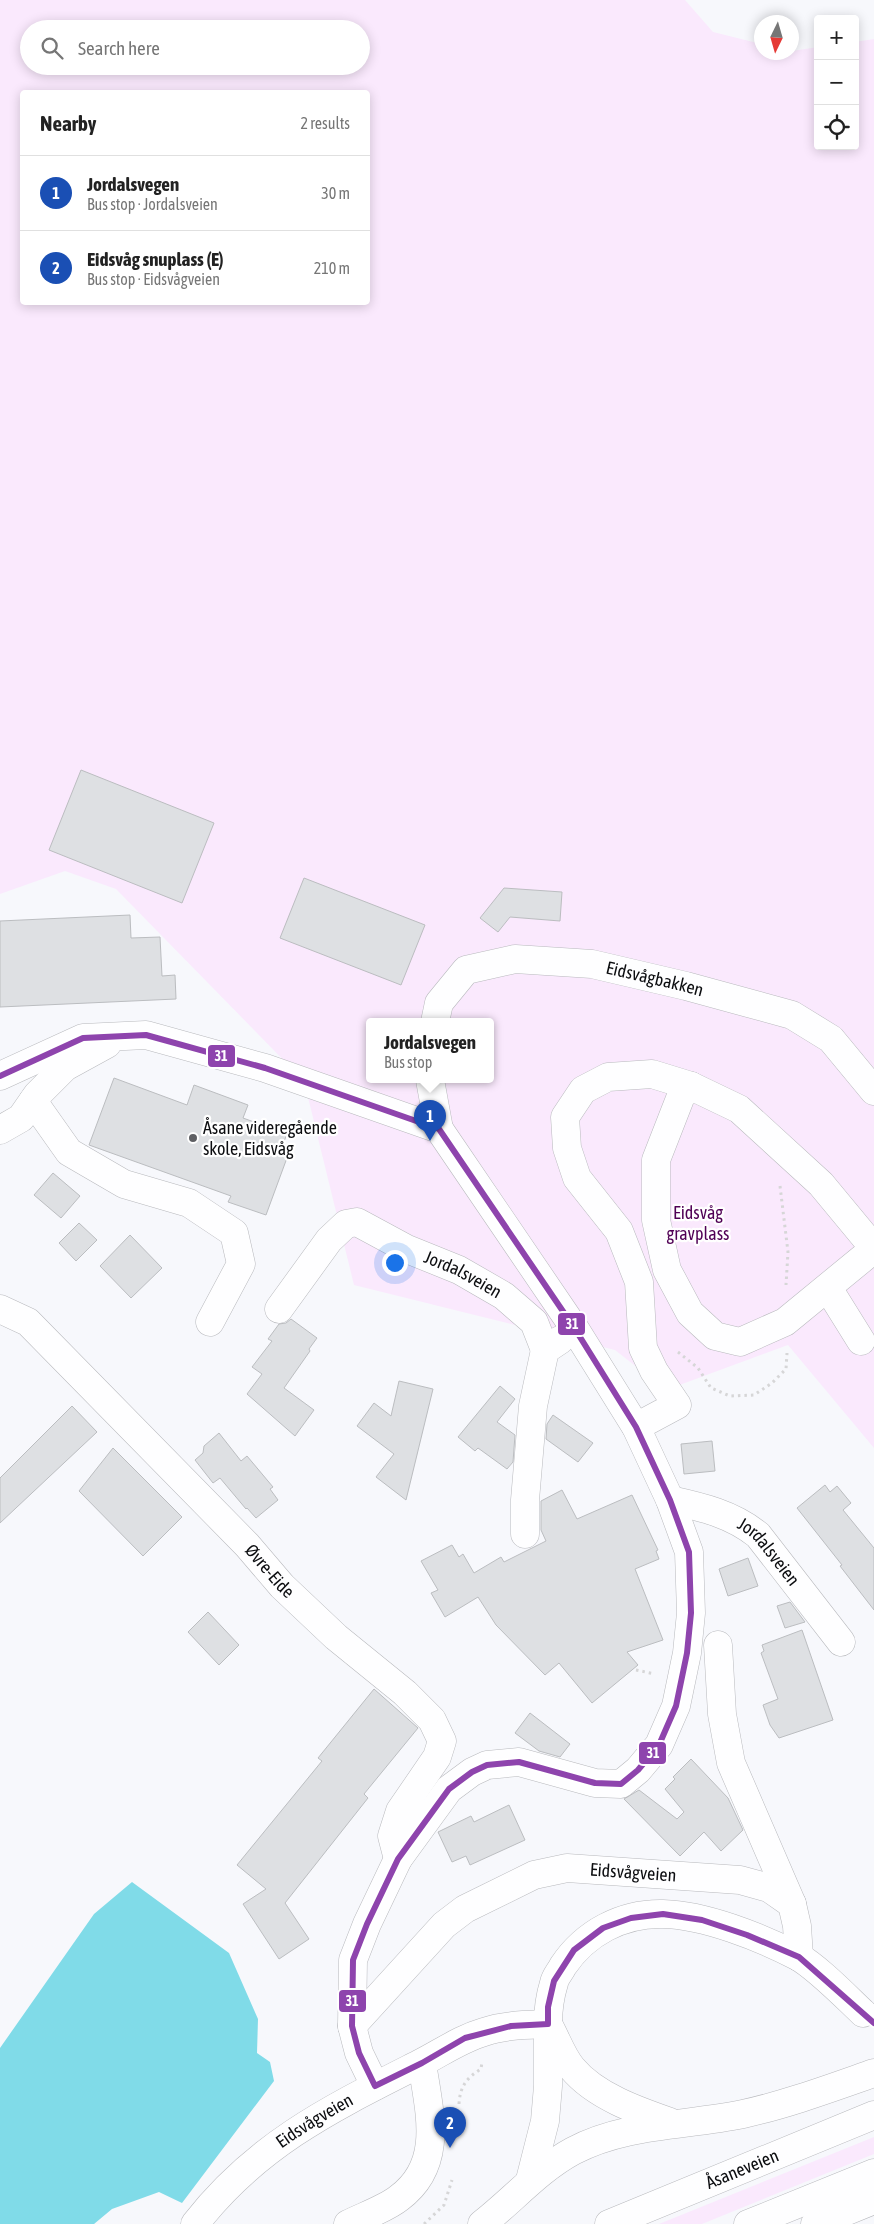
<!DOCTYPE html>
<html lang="en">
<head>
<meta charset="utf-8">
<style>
  body { margin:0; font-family:"Asap Condensed",sans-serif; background:#f2f2f2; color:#222 }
  .controls { position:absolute; right:15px; top:15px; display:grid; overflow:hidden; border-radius:5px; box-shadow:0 2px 12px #0003 }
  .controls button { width:45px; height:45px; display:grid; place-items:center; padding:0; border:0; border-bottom:1px solid #e0e0e0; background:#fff; color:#222; font:25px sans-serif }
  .compass { position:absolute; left:754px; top:15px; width:45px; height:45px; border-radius:50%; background:#fff; box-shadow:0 2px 12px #0003; rotate:185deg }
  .you { position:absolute; left:394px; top:1262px; width:18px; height:18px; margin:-12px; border:4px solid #fff; border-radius:50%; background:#1a73e8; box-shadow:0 0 0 8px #1a73e833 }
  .badge { display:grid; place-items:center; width:32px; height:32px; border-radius:50%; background:#5e5f63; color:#fff; font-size:16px; font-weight:700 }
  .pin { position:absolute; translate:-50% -41px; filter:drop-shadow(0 1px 2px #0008) }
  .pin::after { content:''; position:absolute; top:26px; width:18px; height:15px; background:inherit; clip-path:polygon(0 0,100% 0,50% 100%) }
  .popup { position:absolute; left:366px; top:1018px; width:128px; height:65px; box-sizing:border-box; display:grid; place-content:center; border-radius:5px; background:#fff; filter:drop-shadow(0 1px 4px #0005); font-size:16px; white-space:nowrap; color:#767676 }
  .popup b { font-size:19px; color:#222 }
  .popup::after { content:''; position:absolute; left:50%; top:100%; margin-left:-10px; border:10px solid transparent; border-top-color:#fff }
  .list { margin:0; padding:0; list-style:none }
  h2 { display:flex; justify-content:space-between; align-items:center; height:65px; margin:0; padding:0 20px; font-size:21px }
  h2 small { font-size:16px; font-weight:400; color:#767676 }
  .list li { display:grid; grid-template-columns:32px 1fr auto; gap:15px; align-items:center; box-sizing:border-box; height:75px; padding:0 20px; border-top:1px solid #e0e0e0 }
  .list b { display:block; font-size:19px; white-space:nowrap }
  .list p { margin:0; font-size:16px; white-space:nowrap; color:#767676 }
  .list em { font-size:16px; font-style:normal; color:#767676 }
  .icon { flex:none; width:28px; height:28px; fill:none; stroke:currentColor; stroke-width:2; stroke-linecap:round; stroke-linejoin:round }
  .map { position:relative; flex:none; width:874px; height:2224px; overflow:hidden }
  .search { position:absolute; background:#fff; box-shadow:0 2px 12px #0003; left:20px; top:20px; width:350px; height:55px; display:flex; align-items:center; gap:12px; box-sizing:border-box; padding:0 18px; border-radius:28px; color:#767676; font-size:19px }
  .panel { position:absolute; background:#fff; box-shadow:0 2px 12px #0003; left:20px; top:90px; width:350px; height:215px; border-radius:5px }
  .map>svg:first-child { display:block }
</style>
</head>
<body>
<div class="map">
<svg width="874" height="2224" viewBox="0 0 874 2224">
  <rect width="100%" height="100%" fill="#f7f8fc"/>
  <g fill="#fae9fd" fill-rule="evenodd">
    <path d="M0,0h685l28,32 48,12 1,8h30v-1l26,-4v99h37v-104l19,-3v1409l-86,-103 -122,45 -51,-40 -261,-65 -50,-204 -188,-192 -51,-18 -65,23zM29,29h332v37h-332zM22,92h346v210h-346zM370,1022h120v58h-120z"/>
    <path d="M874,2137v17l-172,70h-43z"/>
  </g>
  <path fill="#80dbe8" d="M132,1882l97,71 29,66 -1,34 13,9 4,19 -92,122 -23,-11 -47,17 -18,15h-94v-176l94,-134z"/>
  <g fill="#dee0e3" stroke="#bbbdc0">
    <path d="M81,770l133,53 -32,80 -133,-53z"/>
    <path d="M304,878l121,47 -24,60 -121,-47z"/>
    <path d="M504,888l58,4 -2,29 -50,-4 -12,15 -18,-14z"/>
    <path d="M130,915l1,23 29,-1 2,39 13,-1 1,24 -176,8v-86z"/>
    <path d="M114,1078l73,27 7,-20 54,20 -5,13 44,16 -4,10 8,3 -25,68 -38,-13 3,-6 -142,-51z"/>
    <path d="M53,1173l27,23 -19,22 -27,-23z"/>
    <path d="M79,1223l18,17 -21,21 -17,-18z"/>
    <path d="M130,1235l32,33 -31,30 -31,-32z"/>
    <path d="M291,1319l26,19 -8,11 1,2 -26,37 30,22 -19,26 -48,-42 15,-20 -10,-7 20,-26 -4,-2 11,-15 7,-1z"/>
    <path d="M399,1381l34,8 -27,111 -30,-23 18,-23 -37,-28 17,-23 17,13z"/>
    <path d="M500,1386l15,13 -18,23 18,13 -2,27 -6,7 -29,-21 -3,3 -17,-14z"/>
    <path d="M72,1406l25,26 -97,91v-45z"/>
    <path d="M553,1415l40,28 -15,19 -32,-23 1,-15z"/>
    <path d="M219,1433l22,28 6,-5 26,31 -3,2 8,11 -22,18 -9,-10 -1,1 -26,-31 -7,5 -18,-23 8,-7 1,-7z"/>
    <path d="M712,1441l3,30 -31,3 -3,-30z"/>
    <path d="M113,1448l69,69 -39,39 -64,-65z"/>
    <path d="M825,1485l5,7 7,-6 14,17 -8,7 31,38v62l-34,-44 2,-1 -45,-57z"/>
    <path d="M562,1490l15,29 55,-24 26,55 -2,1 3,8 -24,10 28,71 -36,12 11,13 -46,38 -33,-40 -14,12 -49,-50 -18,-28 -33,20 -14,-24 7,-3 -17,-29 31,-16 7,12 4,-3 11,19 27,-16 3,5 42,-21 -5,-11v-29z"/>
    <path d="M748,1558l10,28 -30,10 -9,-27z"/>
    <path d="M790,1602l15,20 -20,6 -8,-22z"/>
    <path d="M208,1612l31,33 -20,20 -31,-33z"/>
    <path d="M802,1630l31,90 -54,18 -9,-13 -7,-20 15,-6 -17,-46 3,-2 -2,-6z"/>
    <path d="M374,1689l44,39 -54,66 4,4 -83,105 24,36 -30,20 -36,-55 23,-15 -29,-24 85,-104 -4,-3z"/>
    <path d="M530,1713l40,31 -10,13 -21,-6 -24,-18z"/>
    <path d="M691,1759l37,39 15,32 -22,21 -17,-19 -24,24 -56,-57 15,-9 38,29 7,-7 -19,-23 10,-10 -2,-2z"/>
    <path d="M509,1805l16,35 -55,25 -4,-9 -14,6 -14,-30 33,-16 3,6z"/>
  </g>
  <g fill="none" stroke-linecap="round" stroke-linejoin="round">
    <defs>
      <g id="minor">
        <path id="s1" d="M435,1022l4,-19 27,-33 49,-11 77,5 94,22 106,29 39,24 43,52"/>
        <path d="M0,1076l83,-38 63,-3 119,33 174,61 136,200 61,98 34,73 19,52 2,61 -4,40 -11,53 -17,39 -21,25 -17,14 -26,-1 -76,-21 -32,3 -15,7 -23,17 -51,70 -31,65 -14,36 -1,66 7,27 16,33"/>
        <path d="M430,1080l9,49"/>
        <path d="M33,1101l36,51 55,32 65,19 45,30 7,31 -31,58"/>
        <path d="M0,1130l21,-12 16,-23 28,-28 42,-23"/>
        <path d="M874,1248l-53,-64 -82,-75 -48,-23 -10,10 -25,64v60l11,50 23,43 25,23 25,6 45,-20 89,-73"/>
        <path d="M828,1288l33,53"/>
        <path id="s2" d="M0,1309l28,13 219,223 35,41 54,51 69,56 27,27 10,21 -5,16 -37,54 -8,25 6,23"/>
        <path id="s3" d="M279,1309l50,-69 17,-16 11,-2 50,27 52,21 45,26 30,26 11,28"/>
        <path d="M636,1427l41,-22 -23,-34 -11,-23 -4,-66 -20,-51 -42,-53 -10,-30 -2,-31 18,-27 25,-13 44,-3 39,12"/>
        <path id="s4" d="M670,1500c32,7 62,14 88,35l83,107"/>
        <path d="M525,1534v-34l8,-94 12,-56 15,-10"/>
        <path d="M718,1645l4,69 9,49 61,141"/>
        <path id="s5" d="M352,2026l92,-101 21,-16 69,-34 33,-7 173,12 29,8 23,16 5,22 2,31"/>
        <path id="s6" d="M195,2224c62,-80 137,-116 224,-160 22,-11 41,-25 65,-32 20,-7 43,-7 64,-8"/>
        <path d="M348,2224c16,-8 37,-15 51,-26 46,-34 30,-87 23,-135"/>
      </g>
      <path id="major" d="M548,2024c0,-14 2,-28 6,-41 1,-6 6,-11 9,-17 22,-33 59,-53 100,-52 42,1 97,23 134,42 20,11 49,41 66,57"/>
      <g id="highway">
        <path d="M548,2024c8,14 14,32 24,44 23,28 66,43 98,54"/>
        <path d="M530,2180l15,-59 3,-35v-60"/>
        <path d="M482,2224c31,-24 56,-54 91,-73 53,-28 113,-25 170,-37 45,-10 88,-26 131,-41"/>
        <path id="s7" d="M609,2224l265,-109"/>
        <path d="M748,2224l126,-51"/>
        <path d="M815,2224l59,-24"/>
      </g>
    </defs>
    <use href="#minor" stroke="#b8b9bd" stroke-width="29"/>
    <use href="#major" stroke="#b8b9bd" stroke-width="29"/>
    <use href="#highway" stroke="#b8b9bd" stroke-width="29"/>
    <g stroke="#d6d6d7" stroke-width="3" stroke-dasharray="2.5 4" stroke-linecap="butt">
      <path d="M780,1186l8,66 -2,33"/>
      <path d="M678,1352l20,16 13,20 19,8 24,-1 18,-12 14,-14 1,-16"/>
      <path d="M636,1670l19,4"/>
      <path d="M459,2104c1,-17 7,-26 22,-35l1,-7"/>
      <path d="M424,2224l20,-19 8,-25"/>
    </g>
    <use href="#minor" stroke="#fefeff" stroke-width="28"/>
    <use href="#major" stroke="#fefeff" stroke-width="28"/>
    <use href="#highway" stroke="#fefeff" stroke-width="28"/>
    <defs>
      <path id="bus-1" d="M0,1076l83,-38 63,-3 119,33 174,61 136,200 61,98 34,73 19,52 2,61 -4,40 -11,53 -17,39 -21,25 -17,14 -26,-1 -76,-21 -32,3 -15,7 -23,17 -51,70 -31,65 -14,36 -1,66 7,27 16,33 47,-23 43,-25 46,-12 37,-2v-17l6,-26 20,-31 29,-22 28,-10 32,-4 39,6 45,15 52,22 75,66"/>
    </defs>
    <use href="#bus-1" stroke="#fff" stroke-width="10"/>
    <use href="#bus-1" stroke="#8e44ad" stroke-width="6"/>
  </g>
  <circle fill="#5e5f63" stroke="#fff" stroke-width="2" cx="193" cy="1138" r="5"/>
  <g text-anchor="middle" stroke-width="4.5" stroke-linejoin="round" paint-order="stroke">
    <g font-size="18" fill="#0c0d10" stroke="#fff">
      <text dy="6" stroke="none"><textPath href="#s1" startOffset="254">Eidsvågbakken</textPath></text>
      <text dy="6" stroke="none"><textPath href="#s3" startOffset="238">Jordalsveien</textPath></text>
      <text dy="6" stroke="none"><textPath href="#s4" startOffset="115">Jordalsveien</textPath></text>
      <text dy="6" stroke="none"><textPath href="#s2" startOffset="378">Øvre-Eide</textPath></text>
      <text dy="6" stroke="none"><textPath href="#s5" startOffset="340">Eidsvågveien</textPath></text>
      <text dy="6" stroke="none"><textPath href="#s6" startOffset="159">Eidsvågveien</textPath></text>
      <text dy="6" stroke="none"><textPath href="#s7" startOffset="144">Åsaneveien</textPath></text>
    </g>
    <g font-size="18" fill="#0c0d10" stroke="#fff" text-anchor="start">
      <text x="203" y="1134">Åsane videregående<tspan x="203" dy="21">skole, Eidsvåg</tspan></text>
    </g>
    <g font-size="18" fill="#500055" stroke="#fff">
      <text x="698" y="1219">Eidsvåg<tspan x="698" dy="21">gravplass</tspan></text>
    </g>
  </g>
  <g stroke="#fff" stroke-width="2">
    <rect x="207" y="1044" width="29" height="24" rx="5" fill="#8e44ad"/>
    <rect x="557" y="1312" width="29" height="24" rx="5" fill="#8e44ad"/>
    <rect x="638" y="1741" width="29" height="24" rx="5" fill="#8e44ad"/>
    <rect x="338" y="1989" width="29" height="24" rx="5" fill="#8e44ad"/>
  </g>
  <g font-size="14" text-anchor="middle" font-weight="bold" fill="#fff">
    <text x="221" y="1061">31</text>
    <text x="572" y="1329">31</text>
    <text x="653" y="1758">31</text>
    <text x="352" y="2006">31</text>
  </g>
</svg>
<div class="controls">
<button>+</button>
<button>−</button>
<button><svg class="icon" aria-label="locate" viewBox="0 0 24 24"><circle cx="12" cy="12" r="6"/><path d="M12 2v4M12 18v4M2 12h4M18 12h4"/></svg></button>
</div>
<svg class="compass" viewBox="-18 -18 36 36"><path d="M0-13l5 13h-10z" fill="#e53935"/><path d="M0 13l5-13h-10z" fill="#767676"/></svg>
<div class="you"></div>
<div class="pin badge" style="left:430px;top:1141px;background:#1a4fb4">1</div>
<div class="popup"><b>Jordalsvegen</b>Bus stop</div>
<div class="pin badge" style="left:450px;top:2148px;background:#1a4fb4">2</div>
<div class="search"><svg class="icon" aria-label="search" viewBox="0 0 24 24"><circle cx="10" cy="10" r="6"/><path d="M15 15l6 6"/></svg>Search here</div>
<section class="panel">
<h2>Nearby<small>2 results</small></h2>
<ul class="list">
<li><span class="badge" style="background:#1a4fb4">1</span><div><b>Jordalsvegen</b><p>Bus stop · Jordalsveien</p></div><em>30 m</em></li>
<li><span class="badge" style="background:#1a4fb4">2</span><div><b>Eidsvåg snuplass (E)</b><p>Bus stop · Eidsvågveien</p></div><em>210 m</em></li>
</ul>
</section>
</div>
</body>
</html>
